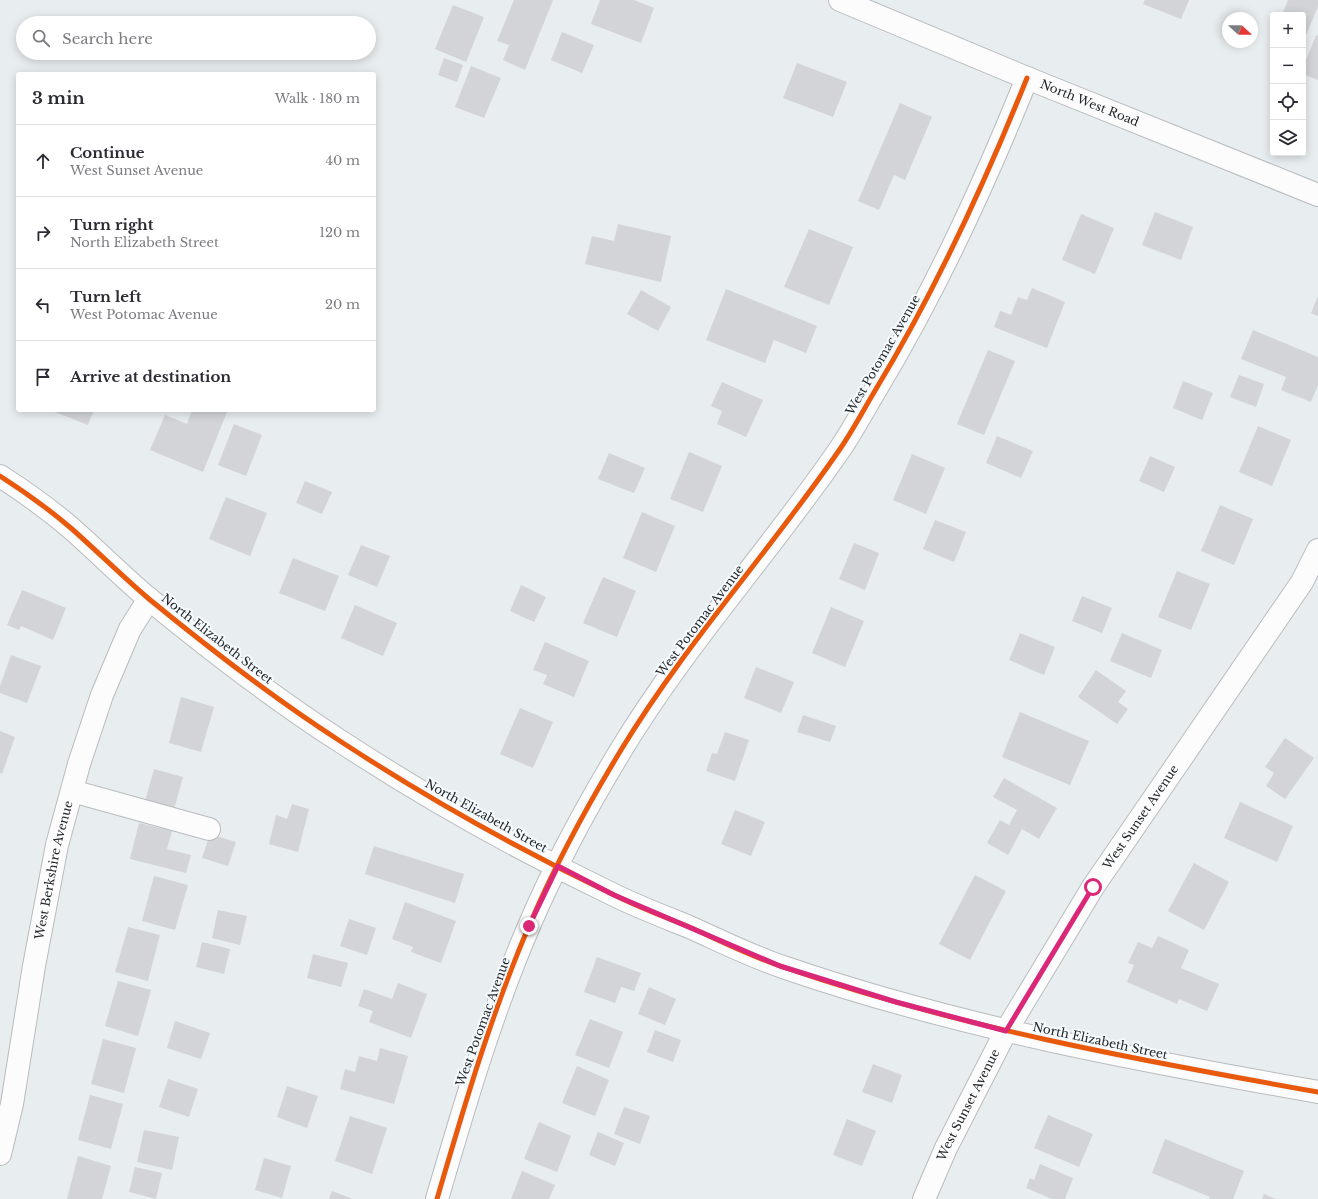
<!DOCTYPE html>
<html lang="en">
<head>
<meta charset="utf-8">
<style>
  body { margin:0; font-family:"Libre Baskerville",serif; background:#f2f2f3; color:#2b2b33 }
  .controls { position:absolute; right:12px; top:12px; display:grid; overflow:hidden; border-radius:4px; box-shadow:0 2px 10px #0003 }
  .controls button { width:36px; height:36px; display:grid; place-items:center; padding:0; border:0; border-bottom:1px solid #e1e1e2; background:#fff; color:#2b2b33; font:20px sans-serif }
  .compass { position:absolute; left:1222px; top:12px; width:36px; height:36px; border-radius:50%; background:#fff; box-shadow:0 2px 10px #0003; rotate:111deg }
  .stop { position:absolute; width:12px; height:12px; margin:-9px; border:3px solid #db2777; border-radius:50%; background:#fff }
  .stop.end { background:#db2777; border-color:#fff; box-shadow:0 1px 4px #0008 }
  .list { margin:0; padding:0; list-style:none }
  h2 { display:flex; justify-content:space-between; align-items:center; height:52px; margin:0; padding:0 16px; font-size:17px }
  h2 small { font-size:13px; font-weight:400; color:#7c7c81 }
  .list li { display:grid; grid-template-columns:26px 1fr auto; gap:12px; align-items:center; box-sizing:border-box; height:72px; padding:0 16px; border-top:1px solid #e1e1e2 }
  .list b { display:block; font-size:15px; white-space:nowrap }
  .list p { margin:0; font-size:13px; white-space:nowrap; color:#7c7c81 }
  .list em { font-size:13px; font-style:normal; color:#7c7c81 }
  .icon { flex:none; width:22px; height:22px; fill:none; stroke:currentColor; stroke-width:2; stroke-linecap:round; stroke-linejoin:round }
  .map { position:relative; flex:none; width:1318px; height:1199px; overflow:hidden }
  .search { position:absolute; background:#fff; box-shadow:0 2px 10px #0003; left:16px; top:16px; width:360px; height:44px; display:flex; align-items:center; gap:10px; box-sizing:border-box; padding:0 14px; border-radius:22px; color:#7c7c81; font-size:15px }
  .panel { position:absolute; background:#fff; box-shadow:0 2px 10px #0003; left:16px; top:72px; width:360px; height:340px; border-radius:4px }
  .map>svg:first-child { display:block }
</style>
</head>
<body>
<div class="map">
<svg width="1318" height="1199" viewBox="0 0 1318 1199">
  <rect width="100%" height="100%" fill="#e8edf0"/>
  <g fill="#d3d4d7">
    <path d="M514,0h39l-28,70 -22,-10 6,-15 -12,-4z"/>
    <path d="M600,0h34l20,8 -13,35 -50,-19z"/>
    <path d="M1145,0h44l-8,19 -38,-15z"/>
    <path d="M1288,0h30v7l-12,28 -3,-1v-19h-21z"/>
    <path d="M453,5l31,12 -18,45 -31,-13z"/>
    <path d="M562,32l32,13 -12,28 -31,-13z"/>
    <path d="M1316,35l2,1v44l-15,-6v-6z"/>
    <path d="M444,58l19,7 -6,17 -19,-7z"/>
    <path d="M797,63l50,19 -14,35 -50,-19z"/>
    <path d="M471,66l30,12 -17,40 -29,-11z"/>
    <path d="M900,103l32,14 -27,63 -11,-5 -15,35 -21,-9z"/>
    <path d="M1155,212l38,15 -12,33 -39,-15z"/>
    <path d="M1081,214l33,14 -19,46 -33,-14z"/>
    <path d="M618,224l53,12 -10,46 -76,-18 7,-28 22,5z"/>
    <path d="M809,229l44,18 -24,58 -45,-18z"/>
    <path d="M1032,288l33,14 -18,46 -53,-21 6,-16 11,4 7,-18 9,3z"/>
    <path d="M726,289l91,37 -11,27 -32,-13 -9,23 -59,-23z"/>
    <path d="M641,290l30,17 -13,24 -31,-17z"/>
    <path d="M1318,296v20l-7,-3z"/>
    <path d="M1253,330l65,27v28l-7,17 -30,-12 5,-13 -45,-18z"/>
    <path d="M988,350l27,11 -31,74 -27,-11z"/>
    <path d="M1239,375l25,9 -8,23 -26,-10z"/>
    <path d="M1183,381l30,12 -11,27 -29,-12z"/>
    <path d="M722,382l41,18 -17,37 -29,-13 5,-13 -11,-5z"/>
    <path d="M50,410h44l-6,15z"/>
    <path d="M192,410h30l5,2 -24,60 -53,-22 15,-35 22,9z"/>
    <path d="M234,424l28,11 -16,41 -28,-11z"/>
    <path d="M1258,426l33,14 -19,46 -33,-14z"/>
    <path d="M997,436l36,15 -12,27 -35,-15z"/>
    <path d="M689,452l33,14 -19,46 -33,-13z"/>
    <path d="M609,453l36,15 -11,25 -36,-14z"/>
    <path d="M912,454l33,14 -19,46 -33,-14z"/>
    <path d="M1150,456l25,11 -11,25 -25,-11z"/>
    <path d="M305,481l27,11 -10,22 -26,-11z"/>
    <path d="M226,497l41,16 -17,43 -41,-17z"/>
    <path d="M1220,505l33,14 -19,46 -33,-14z"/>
    <path d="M642,512l33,14 -19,46 -33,-14z"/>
    <path d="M935,520l31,12 -12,30 -31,-13z"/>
    <path d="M854,543l25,10 -14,37 -26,-11z"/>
    <path d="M361,545l29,11 -13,31 -29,-12z"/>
    <path d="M293,558l46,18 -14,35 -46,-18z"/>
    <path d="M1177,571l33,13 -19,46 -33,-13z"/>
    <path d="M603,577l33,14 -19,46 -34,-14z"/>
    <path d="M521,585l25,12 -12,25 -24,-11z"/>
    <path d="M22,590l44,18 -13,32 -32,-14 -2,4 -12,-5z"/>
    <path d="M1082,596l30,12 -10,25 -30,-12z"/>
    <path d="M355,605l42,18 -14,33 -42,-18z"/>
    <path d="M831,607l33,14 -19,46 -33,-14z"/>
    <path d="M1020,633l35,14 -11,28 -35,-15z"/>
    <path d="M1122,633l40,17 -11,28 -41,-17z"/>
    <path d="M545,642l44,19 -15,36 -31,-13 4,-9 -14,-5z"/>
    <path d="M11,655l30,11 -14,37 -27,-10v-7z"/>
    <path d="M756,667l38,15 -13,31 -37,-15z"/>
    <path d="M1096,670l30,21 -8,11 10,7 -11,15 -39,-27z"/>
    <path d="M181,697l33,10 -13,45 -32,-9z"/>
    <path d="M520,708l33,14 -20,46 -33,-14z"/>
    <path d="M1020,712l69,29 -19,44 -68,-28z"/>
    <path d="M803,715l33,11 -6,16 -33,-10z"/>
    <path d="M0,731l15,6 -13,37 -2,-1z"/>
    <path d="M725,732l24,8 -14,41 -29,-10 6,-18 5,1z"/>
    <path d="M1285,738l29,20 -29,41 -19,-13 8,-13 -9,-6z"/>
    <path d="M154,769l29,8 -10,36 -29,-8z"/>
    <path d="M1004,778l53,30 -18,31 -17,-10 -14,26 -21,-12 13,-23 9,5 8,-15 -24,-13z"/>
    <path d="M1240,802l53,24 -16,36 -53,-24z"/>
    <path d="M292,804l17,5 -11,43 -29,-8 7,-29 11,4z"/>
    <path d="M735,810l30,12 -14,34 -30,-12z"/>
    <path d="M139,823l33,8 -5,18 24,6 -5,18 -56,-14z"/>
    <path d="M210,834l26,8 -8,24 -26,-8z"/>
    <path d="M374,846l90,28 -9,29 -90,-29z"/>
    <path d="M1194,863l35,19 -25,48 -36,-19z"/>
    <path d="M975,875l31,16 -36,69 -31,-16z"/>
    <path d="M154,876l34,9 -13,45 -33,-9z"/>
    <path d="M405,902l51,19 -15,42 -30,-11 2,-5 -21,-8z"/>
    <path d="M218,910l29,6 -7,29 -28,-7z"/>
    <path d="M349,919l27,9 -9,27 -27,-9z"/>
    <path d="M128,927l32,8 -12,46 -33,-9z"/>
    <path d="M1158,936l31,14 -8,18 38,16 -12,27 -28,-12 -2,5 -50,-22 7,-17 -6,-2 10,-21 14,6z"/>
    <path d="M202,942l28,7 -6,25 -28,-7z"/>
    <path d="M313,954l35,9 -7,24 -34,-9z"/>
    <path d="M597,957l44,16 -7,18 -13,-4 -6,16 -31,-11z"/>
    <path d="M118,981l33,9 -13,46 -33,-10z"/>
    <path d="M398,983l29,11 -16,44 -42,-16 4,-11 -15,-5 6,-17 28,10z"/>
    <path d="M649,987l27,12 -11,26 -27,-11z"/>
    <path d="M590,1019l33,13 -14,36 -34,-13z"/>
    <path d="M175,1021l35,12 -9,26 -34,-11z"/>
    <path d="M655,1030l26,10 -8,22 -26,-10z"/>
    <path d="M103,1039l33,9 -12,45 -33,-9z"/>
    <path d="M380,1048l28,8 -14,48 -54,-15 5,-20 10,3 4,-16 18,5z"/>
    <path d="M873,1064l29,11 -10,28 -30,-11z"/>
    <path d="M577,1066l32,14 -14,36 -33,-13z"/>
    <path d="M168,1079l30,10 -9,28 -30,-10z"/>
    <path d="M287,1086l31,10 -11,32 -30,-11z"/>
    <path d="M90,1095l33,9 -12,45 -33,-9z"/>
    <path d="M624,1107l26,9 -10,28 -26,-10z"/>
    <path d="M1048,1115l45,19 -14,33 -45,-19z"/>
    <path d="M350,1116l37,12 -15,46 -37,-13z"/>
    <path d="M847,1119l29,12 -14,35 -29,-11z"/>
    <path d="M539,1122l32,14 -14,36 -33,-13z"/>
    <path d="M144,1130l35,7 -7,33 -35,-8z"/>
    <path d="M598,1132l26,11 -9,23 -26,-11z"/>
    <path d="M1165,1139l79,32 -11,28h-24l1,-2 -58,-24z"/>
    <path d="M78,1156l33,10 -9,33h-35z"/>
    <path d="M264,1158l27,8 -9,32 -27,-8z"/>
    <path d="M1040,1164l33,14 -8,21h-13l-26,-11 4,-10 4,2z"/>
    <path d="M135,1167l27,6 -6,26 -27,-7z"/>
    <path d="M522,1171l33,14 -6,14h-38z"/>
    <path d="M332,1191l21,8h-24z"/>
    <path d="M1264,1194l12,5h-14z"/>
  </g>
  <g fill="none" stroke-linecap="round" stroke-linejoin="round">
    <defs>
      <g id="minor">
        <path id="s1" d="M840,0l187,78 291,117"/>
        <path d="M0,476c25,16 50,34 72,53 26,23 51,48 77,70 61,50 124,99 191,142 87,57 178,108 272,153 24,12 50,22 75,32 32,14 63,30 96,41 174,60 354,93 535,125"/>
        <path d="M72,791l137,38"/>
        <path id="s2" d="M0,1154l12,-50 22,-138 23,-121 22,-81 23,-69 28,-66 19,-30"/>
        <path d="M437,1199c27,-92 54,-185 92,-273 26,-61 58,-120 92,-176 64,-106 149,-199 219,-301 13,-19 24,-40 36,-60 60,-99 108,-204 151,-311"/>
        <path id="s3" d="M924,1199l22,-51 60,-117 87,-144 209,-305 16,-32"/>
      </g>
    </defs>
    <use href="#minor" stroke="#b8bcbe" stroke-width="24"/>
    <use href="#minor" stroke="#fcfcfd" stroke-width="22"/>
    <defs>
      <g id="cycleway">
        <path d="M0,476c25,16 50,34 72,53 26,23 51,48 77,70 61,50 124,99 191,142 87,57 178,108 272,153 24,12 50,22 75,32 32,14 63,30 96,41 174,60 354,93 535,125"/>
        <path d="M437,1199c27,-92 54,-185 92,-273 26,-61 58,-120 92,-176 64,-106 149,-199 219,-301 13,-19 24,-40 36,-60 60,-99 108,-204 151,-311"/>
      </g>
    </defs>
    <use href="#cycleway" stroke="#f5fafe" stroke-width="8"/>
    <use href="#cycleway" stroke="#e8590c" stroke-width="5"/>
  </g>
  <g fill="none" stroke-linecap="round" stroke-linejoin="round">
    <path stroke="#db2777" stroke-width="5" d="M529,926l29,-60 56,29 166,71 116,36 110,29 87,-144"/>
  </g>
  <g text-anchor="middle" stroke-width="4" stroke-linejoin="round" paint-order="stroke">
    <g font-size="12" fill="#242729" stroke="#f5fafe">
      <text dy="4" stroke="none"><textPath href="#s1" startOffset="270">North West Road</textPath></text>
      <text transform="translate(883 355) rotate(-60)" y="4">West Potomac Avenue</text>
      <text transform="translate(700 621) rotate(-53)" y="4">West Potomac Avenue</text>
      <text transform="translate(217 639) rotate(38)" y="4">North Elizabeth Street</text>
      <text transform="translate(486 816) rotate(29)" y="4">North Elizabeth Street</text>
      <text dy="4" stroke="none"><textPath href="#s3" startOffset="440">West Sunset Avenue</textPath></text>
      <text dy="4" stroke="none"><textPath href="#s2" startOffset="289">West Berkshire Avenue</textPath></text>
      <text transform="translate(483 1022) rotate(-70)" y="4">West Potomac Avenue</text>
      <text transform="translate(1100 1041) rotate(12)" y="4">North Elizabeth Street</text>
      <text dy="4" stroke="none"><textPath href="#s3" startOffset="104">West Sunset Avenue</textPath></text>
    </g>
  </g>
</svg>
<div class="controls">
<button>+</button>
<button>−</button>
<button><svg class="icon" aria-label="locate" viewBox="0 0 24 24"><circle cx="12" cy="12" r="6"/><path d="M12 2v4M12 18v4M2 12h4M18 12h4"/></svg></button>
<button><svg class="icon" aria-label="layers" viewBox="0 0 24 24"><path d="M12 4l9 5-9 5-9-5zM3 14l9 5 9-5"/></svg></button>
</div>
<svg class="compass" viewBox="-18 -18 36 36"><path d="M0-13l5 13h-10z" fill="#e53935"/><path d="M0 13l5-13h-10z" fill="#7c7c81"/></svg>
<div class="stop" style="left:1093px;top:887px"></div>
<div class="stop end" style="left:529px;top:926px"></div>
<div class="search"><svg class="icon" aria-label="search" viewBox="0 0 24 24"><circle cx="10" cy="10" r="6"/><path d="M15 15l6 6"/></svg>Search here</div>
<section class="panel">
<h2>3 min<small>Walk · 180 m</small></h2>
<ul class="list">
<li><svg class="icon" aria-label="ahead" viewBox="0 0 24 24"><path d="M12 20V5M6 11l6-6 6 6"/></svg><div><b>Continue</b><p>West Sunset Avenue</p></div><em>40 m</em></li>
<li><svg class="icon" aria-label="right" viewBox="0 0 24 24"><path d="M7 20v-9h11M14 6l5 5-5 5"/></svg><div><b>Turn right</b><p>North Elizabeth Street</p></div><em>120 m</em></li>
<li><svg class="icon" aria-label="left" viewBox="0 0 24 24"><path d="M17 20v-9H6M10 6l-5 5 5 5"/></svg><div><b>Turn left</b><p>West Potomac Avenue</p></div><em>20 m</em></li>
<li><svg class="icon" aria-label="arrive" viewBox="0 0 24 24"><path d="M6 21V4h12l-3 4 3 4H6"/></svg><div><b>Arrive at destination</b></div></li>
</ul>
</section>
</div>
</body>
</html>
